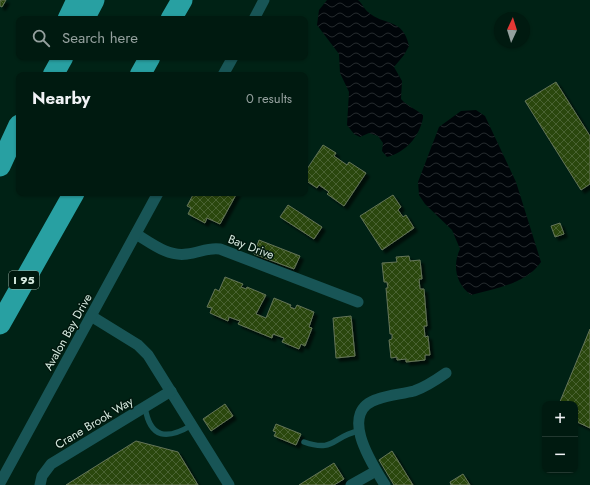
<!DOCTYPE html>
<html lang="en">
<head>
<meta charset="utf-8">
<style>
  body { margin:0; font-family:Jost,sans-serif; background:#0e271e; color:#f1f3f6 }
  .controls { position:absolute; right:12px; bottom:12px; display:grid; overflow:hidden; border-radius:8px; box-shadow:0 1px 3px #0004 }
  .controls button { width:36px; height:36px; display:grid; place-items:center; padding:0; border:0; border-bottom:1px solid #223830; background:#001a10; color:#f1f3f6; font:20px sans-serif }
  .compass { position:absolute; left:494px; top:12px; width:36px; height:36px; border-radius:50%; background:#001a10; box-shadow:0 1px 3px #0004; rotate:4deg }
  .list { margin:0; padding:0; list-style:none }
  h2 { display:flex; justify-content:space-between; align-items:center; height:52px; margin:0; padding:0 16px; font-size:17px }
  h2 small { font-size:13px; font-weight:400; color:#95a19f }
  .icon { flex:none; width:22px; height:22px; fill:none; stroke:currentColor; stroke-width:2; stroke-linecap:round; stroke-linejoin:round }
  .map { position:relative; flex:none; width:590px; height:485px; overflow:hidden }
  .search { position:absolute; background:#001a10; box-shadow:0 1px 3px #0004; left:16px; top:16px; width:292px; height:44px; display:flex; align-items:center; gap:10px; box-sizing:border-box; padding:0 14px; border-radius:8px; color:#95a19f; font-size:15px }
  .panel { position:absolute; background:#001a10; box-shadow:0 1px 3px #0004; left:16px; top:72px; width:292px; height:124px; border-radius:8px }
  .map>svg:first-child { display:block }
</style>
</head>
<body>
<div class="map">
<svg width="590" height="485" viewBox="0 0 590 485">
  <defs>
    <pattern id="water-waves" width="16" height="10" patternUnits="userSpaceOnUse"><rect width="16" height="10" fill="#000509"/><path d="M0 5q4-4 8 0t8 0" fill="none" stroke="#242a2d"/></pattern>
    <pattern id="building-cross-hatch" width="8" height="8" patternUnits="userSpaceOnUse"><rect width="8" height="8" fill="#2c470f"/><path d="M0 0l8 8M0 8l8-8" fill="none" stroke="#4a6232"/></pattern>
    <filter id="shadow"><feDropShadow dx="3.5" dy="3.5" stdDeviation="1" flood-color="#0009"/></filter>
  </defs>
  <rect width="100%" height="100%" fill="#002215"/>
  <g fill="url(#water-waves)">
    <path d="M327,0h31c4,3 6,9 10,12 15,14 35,5 41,34l-5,9 -10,12 8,14 -1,18c6,7 15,10 22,16v3c-4,19 -17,34 -36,39l-5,-6 1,-8 -5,-7 -9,-3 -9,4 -6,-3 -7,-9 2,-33 -9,-19 -1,-19 -22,-29 2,-15z"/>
    <path d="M476,110l9,6 31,66 25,80c-15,22 -45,26 -70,33 -15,-11 -19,-29 -11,-46l-8,-19 -27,-26 -6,-9 -1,-13 21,-55 22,-16z"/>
  </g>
  <g fill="url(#building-cross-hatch)" stroke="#647558" filter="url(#shadow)">
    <path d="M0,0h6l-4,7 -2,-1z"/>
    <path d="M556,82l34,54v48l-9,6 -56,-89z"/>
    <path d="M323,145l13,8 -2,3 13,9 2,-3 17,11 -22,33 -17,-12 2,-2 -10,-7 -2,3 -12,-8v-8z"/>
    <path d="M194,193h43l-17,31 -13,-6 -2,5 -17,-9 3,-6 -4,-2z"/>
    <path d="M393,195l8,12 -3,3 5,7 3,-2 8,13 -32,22 -22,-34z"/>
    <path d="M288,205l34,22 -8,12 -34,-22z"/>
    <path d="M560,223l4,11 -9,3 -4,-11z"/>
    <path d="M259,240l41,16 -6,13 -40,-15z"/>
    <path d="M409,256l1,5 10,-1 2,19h-3l1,10h4l3,37h-3l1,11 3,-1 2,19h-5v5l-19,2v-3l-9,1v-3l-6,1 -2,-18 3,-1v-5h-2l-4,-46h2l-1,-6h-3l-2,-19 15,-1 -1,-5z"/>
    <path d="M225,277l18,7 -2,3 5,2 1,-2 19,8 -10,19 10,4 8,-20 17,7 -1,2 5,2 2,-4 17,7 -5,15 3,1 -7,18 -4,-2 -2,5 -17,-7 2,-4 -11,-4 -1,4 -34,-14 2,-3 -11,-4 -1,4 -18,-8 2,-5 -5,-1 8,-18 4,2z"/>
    <path d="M351,316l4,40 -19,2 -3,-40z"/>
    <path d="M590,329v99l-15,-7v-17h-16z"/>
    <path d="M225,404l8,12 -22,15 -8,-12z"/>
    <path d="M276,424l25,10 -5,11 -22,-9 2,-4 -3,-1z"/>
    <path d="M136,441l42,11 20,33h-132z"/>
    <path d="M392,451l21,34h-19l-15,-25z"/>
    <path d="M334,463l10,16 -10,6h-35z"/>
    <path d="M463,474l7,11h-19l-1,-3z"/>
  </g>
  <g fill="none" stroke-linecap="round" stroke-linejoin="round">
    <g stroke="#185556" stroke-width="5.5">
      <path d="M145,407c5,32 22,33 47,18"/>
      <path d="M304,442c31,11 28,-6 55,-11"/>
    </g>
    <g stroke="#185556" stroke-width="11">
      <path d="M254,19l10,-19"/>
      <path d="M223,75l10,-18"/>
      <path d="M136,234c15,9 32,23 51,20 12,-1 21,-7 33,-5l138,53"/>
      <path d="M91,316l47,29 10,10 81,130"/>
      <path d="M0,483l158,-290"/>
      <path d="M40,485l2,-9 9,-12 120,-73"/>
      <path d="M351,485l25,-14"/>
      <path d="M385,485c-13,-21 -48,-74 -7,-86 11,-4 24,-5 36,-8 12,-4 22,-11 32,-18"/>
    </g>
    <g stroke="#28a0a2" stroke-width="21">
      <path d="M68,19l9,-19"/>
      <path d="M84,19l10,-19"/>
      <path d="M171,19l11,-19"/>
      <path d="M53,75l10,-18"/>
      <path d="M140,75l10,-18"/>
      <path d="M0,166l19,-41"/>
      <path d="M0,324l74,-131"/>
    </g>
  </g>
  <g text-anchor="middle" stroke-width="3" stroke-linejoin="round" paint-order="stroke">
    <rect fill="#00180e" stroke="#96aba1" stroke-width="1" x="9" y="271" width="30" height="18" rx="3"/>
    <g font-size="11" font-weight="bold" fill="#d7eae0">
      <text x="24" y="284">I 95</text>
    </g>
    <g font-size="12" fill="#d7eae0" stroke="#00180e">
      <text transform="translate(251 247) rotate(21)" y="4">Bay Drive</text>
      <text transform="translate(68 332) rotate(-61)" y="4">Avalon Bay Drive</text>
      <text transform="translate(94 423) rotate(-31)" y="4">Crane Brook Way</text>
    </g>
  </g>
</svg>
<div class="controls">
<button>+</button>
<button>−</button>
</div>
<svg class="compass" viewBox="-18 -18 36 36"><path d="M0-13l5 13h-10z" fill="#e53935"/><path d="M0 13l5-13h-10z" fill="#95a19f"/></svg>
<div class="search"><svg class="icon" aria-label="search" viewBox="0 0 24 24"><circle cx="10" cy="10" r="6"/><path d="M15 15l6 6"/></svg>Search here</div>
<section class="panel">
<h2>Nearby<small>0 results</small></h2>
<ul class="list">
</ul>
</section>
</div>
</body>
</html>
